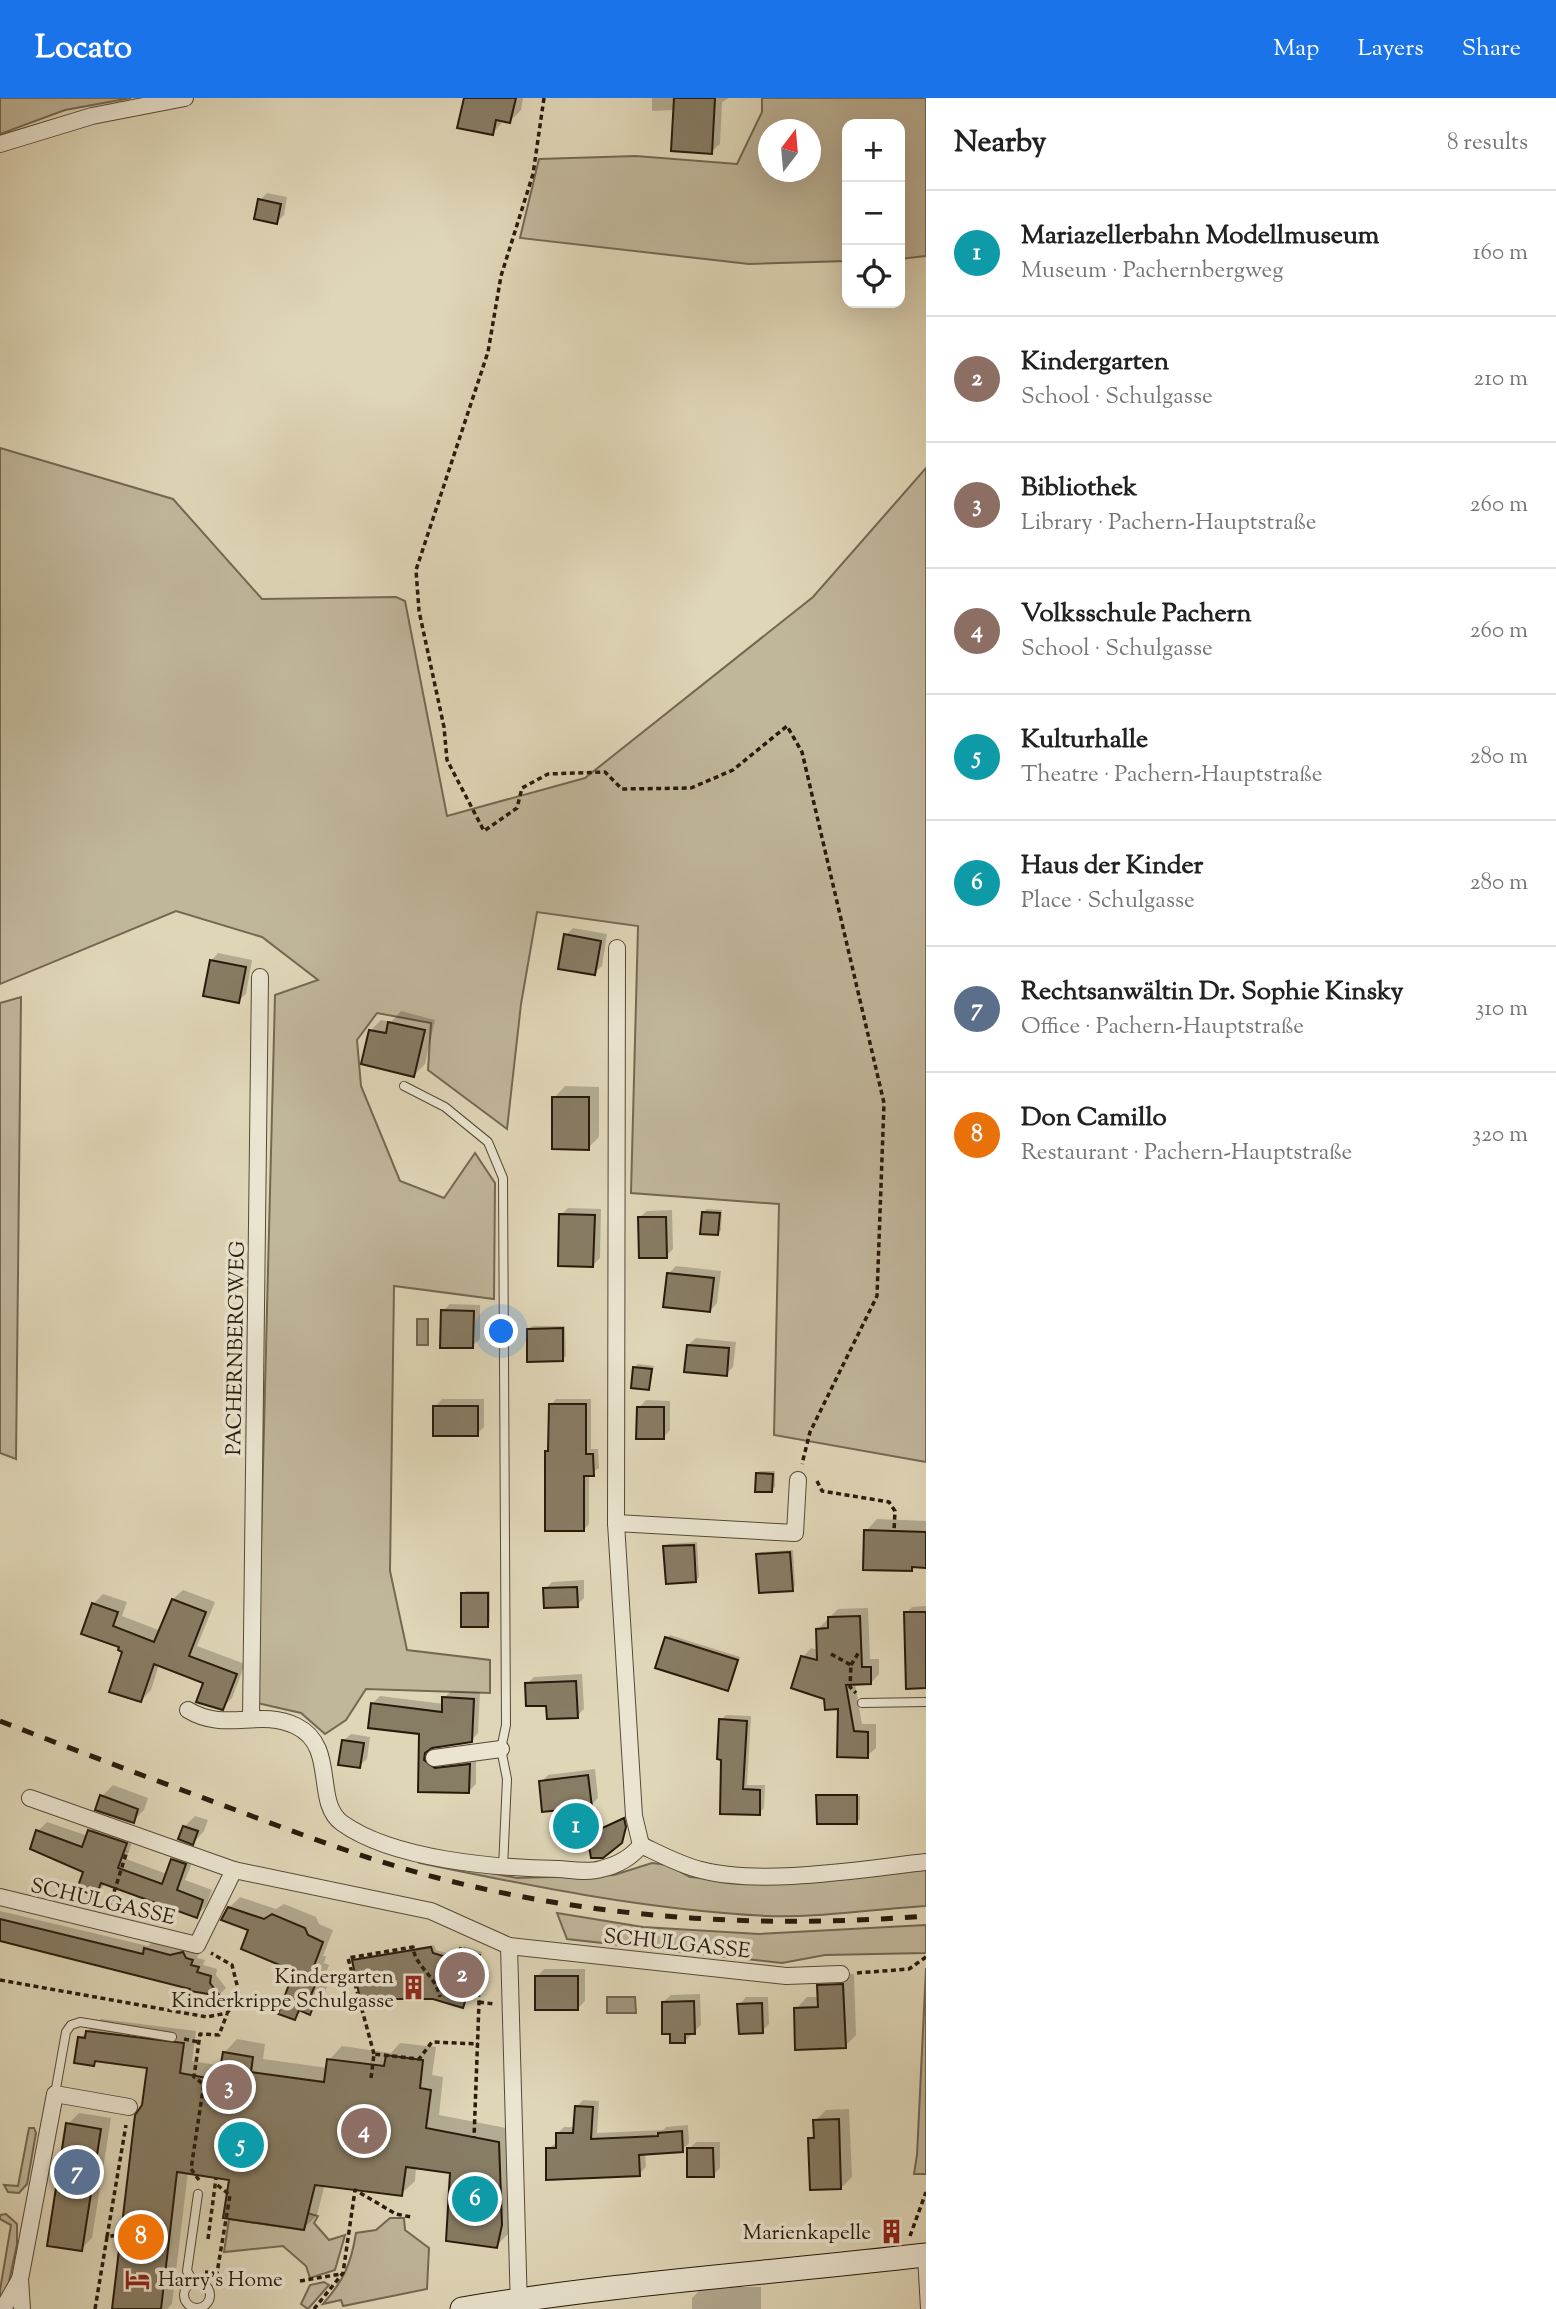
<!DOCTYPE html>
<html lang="en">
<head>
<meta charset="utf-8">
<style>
  body { margin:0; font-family:"Sorts Mill Goudy",serif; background:#f2f2f2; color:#222 }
  .controls { position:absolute; right:21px; top:21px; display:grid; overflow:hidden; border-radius:14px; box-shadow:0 7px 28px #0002 }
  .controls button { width:63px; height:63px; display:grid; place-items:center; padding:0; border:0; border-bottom:2px solid #e0e0e0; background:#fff; color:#222; font:35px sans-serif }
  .compass { position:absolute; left:758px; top:21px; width:63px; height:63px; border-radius:50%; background:#fff; box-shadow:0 7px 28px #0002; rotate:16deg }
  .you { position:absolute; left:502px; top:1234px; width:24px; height:24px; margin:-18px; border:5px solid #fff; border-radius:50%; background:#1a73e8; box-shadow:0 0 0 10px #1a73e833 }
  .badge { display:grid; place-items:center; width:46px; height:46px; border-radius:50%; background:#1a73e8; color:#fff; font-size:23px; font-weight:700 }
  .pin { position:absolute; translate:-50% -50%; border:4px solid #fff; box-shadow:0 2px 7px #0006 }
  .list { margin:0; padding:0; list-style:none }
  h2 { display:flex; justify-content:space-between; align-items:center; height:91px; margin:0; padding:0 28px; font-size:30px }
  h2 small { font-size:23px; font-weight:400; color:#767676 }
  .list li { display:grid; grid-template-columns:46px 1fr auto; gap:21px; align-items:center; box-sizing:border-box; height:126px; padding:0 28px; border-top:2px solid #e0e0e0 }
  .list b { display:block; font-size:26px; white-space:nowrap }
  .list p { margin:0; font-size:23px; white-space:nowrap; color:#767676 }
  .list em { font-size:23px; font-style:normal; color:#767676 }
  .icon { flex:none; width:38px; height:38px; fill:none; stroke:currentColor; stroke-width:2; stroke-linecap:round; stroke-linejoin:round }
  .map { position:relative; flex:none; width:926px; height:2211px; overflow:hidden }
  header { display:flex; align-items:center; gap:42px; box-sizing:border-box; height:98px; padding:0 35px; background:#1a73e8; color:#fff }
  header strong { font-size:33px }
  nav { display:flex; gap:38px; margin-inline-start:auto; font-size:24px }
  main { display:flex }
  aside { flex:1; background:#fff }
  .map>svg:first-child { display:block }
</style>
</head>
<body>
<header>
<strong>Locato</strong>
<nav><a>Map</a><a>Layers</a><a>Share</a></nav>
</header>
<main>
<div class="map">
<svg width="926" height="2211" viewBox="0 0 926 2211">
  <rect width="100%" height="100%" fill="#dfd6b7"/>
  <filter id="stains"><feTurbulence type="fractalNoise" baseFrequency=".00286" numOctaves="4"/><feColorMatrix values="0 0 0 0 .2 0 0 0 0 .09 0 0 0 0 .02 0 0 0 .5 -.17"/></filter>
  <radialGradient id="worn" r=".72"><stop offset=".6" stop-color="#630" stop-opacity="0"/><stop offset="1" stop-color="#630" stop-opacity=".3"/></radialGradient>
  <g fill="#c0b69a" stroke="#746852" stroke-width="2" fill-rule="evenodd">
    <path d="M0,0h131l-66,12 -65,24z"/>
    <path d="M762,0h164v158l-26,3v-135h-53v137l-98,3 -229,-26 19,-79 97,-3 101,8 25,-52zM768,32h42v42h-42z"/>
    <path d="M0,350l173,51 89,100 134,-2 9,4 42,215 138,-38 228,-181 113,-129v994l-152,-27 5,-231 -148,-11 7,-267 -101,-14 -16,92 -14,125 -79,-59 3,-47 -54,-10 -20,27 4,46 39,95 44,17 31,-45 20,30 -1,116 -100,-13 -4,285 17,79 83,10v33l-124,-4 -20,31 -21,14 -24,-21 -44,-10 18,-708 43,-15 -56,-43 -86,-26 -176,73z"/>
    <path d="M21,899l-5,462 -16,-6v-450z"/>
    <path d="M423,1762l94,18 97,-3 38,-12 16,2 22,12 58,4 178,-12v37c-52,3 -107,12 -159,10 -118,-6 -232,-29 -347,-53z"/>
    <path d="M557,1815l86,14 116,7 167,-9v28l-101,2 -43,8 -215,-24z"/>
    <path d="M926,1870v206h-12l3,-19z"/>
    <path d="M29,2030h5l2,5 -9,51 -8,9 -11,-1 -4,-7 14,1z"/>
    <path d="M307,2115l11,3 -4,7 15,17 16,-5 -10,35 -25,8 -4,-12 -23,-20 -59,6 5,-33 75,11z"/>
    <path d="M6,2116l11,10v20l-11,52 -6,-1v-5l11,-65 -11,-6v-4z"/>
    <path d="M390,2120h14l1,12 24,18 -2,41 -84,17 -2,-6 -18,4c21,-24 28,-40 33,-71l20,-3z"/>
    <path d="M324,2184l5,3 -21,24 -7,-5 9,-19z"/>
  </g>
  <g fill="#a1967d" stroke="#71644f" stroke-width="2">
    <rect x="417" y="1221" width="11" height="26"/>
    <path d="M607,1899h28l1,16h-29z"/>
  </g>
  <g fill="#0003">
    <path d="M465,0h58l-2,12 -11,11 -6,-1 -12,14z"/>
    <path d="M652,0h77l-7,4 -2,42 -9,8 -36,-42 -23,1z"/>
    <path d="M267,95l20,4 -3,18 -7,7 -17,-22z"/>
    <path d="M573,830l34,6 -5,32 -8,7 -28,-38z"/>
    <path d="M218,855l34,7 -6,34 -8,7 -27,-40z"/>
    <path d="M401,913l34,9 -10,44 -11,11 -44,-44 11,-11 10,2z"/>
    <path d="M565,988l34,1v50l-11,11 -34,-50z"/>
    <path d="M568,1110l33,1 -1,49 -8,8 -31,-51z"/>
    <path d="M707,1111l15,1 -1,20 -3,4 -14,-22z"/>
    <path d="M672,1112l1,39 -7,7 -27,-38 8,-7z"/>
    <path d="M676,1168l45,5 -4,32 -7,8 -41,-38z"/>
    <path d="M450,1206l30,1v34l-8,7 -29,-35z"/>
    <path d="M532,1228h33l1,30 -3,3 -34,-30z"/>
    <path d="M696,1240l40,4 -3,25 -7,7 -38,-29z"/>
    <path d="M638,1266l16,2 -5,22 -14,-21z"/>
    <path d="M442,1301h42v28l-7,7 -42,-27z"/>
    <path d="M556,1301h35v50h7l1,19 -10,6v50l-5,6 -38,-78 4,-4 1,-43z"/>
    <path d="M646,1302l24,1v29l-7,8 -24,-30z"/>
    <path d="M760,1373h15v16l-4,3 -14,-16z"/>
    <path d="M877,1421l49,2v45h-11l-4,4 -45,-39z"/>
    <path d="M697,1444l2,35 -3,4 -31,-34 3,-3z"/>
    <path d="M793,1452l2,36 -3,3 -34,-34 3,-3z"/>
    <path d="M584,1482v18l-7,7 -32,-16 7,-7z"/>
    <path d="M183,1492l32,12 -18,44 48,18 -13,34 -10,10 -17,-26 -46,-18 -8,26 -10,10 -16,-49 -32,-47 10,-10 24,8 -5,14 39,15 12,-32z"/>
    <path d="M466,1493h24v31l-3,3 -24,-31z"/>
    <path d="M926,1508v80l-20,-73 6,-6z"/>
    <path d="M868,1510l2,51h9v15l-8,9h-16l7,41h14v24l-9,8 -28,-49 -13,-9 -23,-41 8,-9 7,2 -1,-20 21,-21z"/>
    <path d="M670,1537l70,22 -9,29 -4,3 -60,-51z"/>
    <path d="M582,1576l2,35 -7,7 -29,-12 -21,-20 7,-7z"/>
    <path d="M451,1593l29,1 -2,41 -7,8 -40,5 -1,7 46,5v26l-7,7 -49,-1 1,-57 -48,-30 7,-7 64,8v-6z"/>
    <path d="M726,1617l25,1 -4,69h18l-1,23 -5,5h-37l-1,-93z"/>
    <path d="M351,1636l19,3 -3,22 -8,7 -16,-25z"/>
    <path d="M595,1671l3,29 -7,7 -50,-23 7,-7z"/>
    <path d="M113,1687l35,13 -4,12 -11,11 -31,-25z"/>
    <path d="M860,1698v23l-3,3 -38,-25z"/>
    <path d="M195,1718l13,4 -4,11 -11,12 -9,-16z"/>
    <path d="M627,1719l1,6 -7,18 -28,-8z"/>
    <path d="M99,1723l36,13 -9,25 41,15 5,-14 10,-10 13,5 -10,25 27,10 -6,16 -10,10 -90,-33 -10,11 -11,-23 -47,-40 9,-9 41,14z"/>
    <path d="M240,1799l36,12 8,-5 32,13 3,7 14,6 -10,26h3l-2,7 5,2 -8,19 6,2 -6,16 -11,11 -7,-3 -9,8 3,-48 -68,-62z"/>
    <path d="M0,1813l148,35 5,-5 46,12 -2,5 8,2 -2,5 14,4 -1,6 10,13 -6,6 -28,-4 1,-2 -193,-49z"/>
    <path d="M434,1847l2,5 23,7 5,-11 18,6 -20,54 -108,-45 3,-3z"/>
    <path d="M544,1871h41v32l-7,7 -41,-31z"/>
    <path d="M854,1876l2,61 -11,11 -49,-37 11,-12h12l-1,-11 12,-11z"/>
    <path d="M700,1896l1,31 -16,16 -22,-39 8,-7z"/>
    <path d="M746,1899h22l1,27 -7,7 -23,-26z"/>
    <path d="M101,1921l95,12 -4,30 30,5 2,-13 13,-14 28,5 -2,15 65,9 1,-8 13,-14 49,7 9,-10 36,4 -4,28 11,2 -4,38 72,14 -1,103 -14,14 -44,-75 -36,-4 -1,14 -14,13 -76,-10 -8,31 -13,13 -73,-49 -43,-7 -16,132 -5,5h-53l35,-242 -51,-8 -5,5 -13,-26z"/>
    <path d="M583,2002l16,1 -2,32 66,-3 3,-3 22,-2 1,18 -7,7 -37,2 1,15 -7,7 -92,-25 11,-7 -1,-8 7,-7h11l1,-20z"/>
    <path d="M849,2011l3,68 -11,11 -31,-49 5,-5v-13l11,-11z"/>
    <path d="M79,2015l32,5 -19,120 -11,11 -13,-125z"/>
    <path d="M696,2044h24v26l-7,7 -24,-26z"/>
    <path d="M703,2189h58v22h-69v-11z"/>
  </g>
  <g fill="#877c64" stroke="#281a0b" stroke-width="2">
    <path d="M464,0h52l-6,25 -14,-3 -3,15 -36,-7z"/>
    <path d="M674,0h41l-3,56 -41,-3z"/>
    <path d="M258,101l23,5 -4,20 -23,-5z"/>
    <path d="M564,836l37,7 -6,34 -37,-6z"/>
    <path d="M210,862l36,7 -7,36 -36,-7z"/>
    <path d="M388,924l37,8 -11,47 -53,-13 8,-34 17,3z"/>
    <path d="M552,999h37v53l-37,-1z"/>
    <path d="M702,1114l18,1 -2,22 -18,-1z"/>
    <path d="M559,1116l36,1 -2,52 -35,-1z"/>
    <path d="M638,1119h28l1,41h-28z"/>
    <path d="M667,1175l47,5 -4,34 -47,-5z"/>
    <path d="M441,1212l33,1 -1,37h-33z"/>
    <path d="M563,1230v33l-36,1v-33z"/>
    <path d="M687,1247l42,3 -2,28 -43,-4z"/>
    <path d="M633,1269l19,2 -3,21 -18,-2z"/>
    <path d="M549,1306h37v50h7l1,22h-10v55h-39v-80h3z"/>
    <rect x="433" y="1308" width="45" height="30"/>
    <path d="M637,1309h27v32h-28z"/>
    <path d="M756,1375l17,1 -1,18h-17z"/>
    <path d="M864,1432l62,2v36l-14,-1v4l-49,-1z"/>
    <path d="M694,1447l2,37 -30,2 -3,-38z"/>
    <path d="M790,1454l3,39 -34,2 -3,-39z"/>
    <path d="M577,1489l1,20 -34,1 -1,-20z"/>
    <rect x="461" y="1495" width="27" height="34"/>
    <path d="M172,1501l34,13 -17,44 48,18 -14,36 -27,-8 7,-19 -49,-19 -13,38 -32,-10 13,-40 -4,-2 1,-3 -38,-13 11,-31 26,9 -5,14 41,16z"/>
    <path d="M904,1514h22v76l-20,1z"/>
    <path d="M860,1518l2,51h9v17l-25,1 8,46 14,1v26l-31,-1 1,-48 -13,1 -1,-11 -33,-11 10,-32 16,4 -1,-31 12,-1v-11z"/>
    <path d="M665,1539l73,23 -10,31 -73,-23z"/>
    <path d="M576,1583l2,37 -31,1 -1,-13h-20l-1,-23z"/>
    <path d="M442,1599l32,2 -2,43 -40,6 -7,5 -1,7 11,8 35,-4 -1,29 -51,-1 1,-58 -51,-6 3,-25 71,9z"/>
    <path d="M719,1621l28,2 -4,68 17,1v25l-40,-1 1,-54 -4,-1z"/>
    <path d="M342,1642l22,3 -4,25 -22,-3z"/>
    <path d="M588,1677l4,32 -50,5 -3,-31z"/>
    <path d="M100,1697l38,14 -4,14 -39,-13z"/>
    <path d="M816,1697h41v29h-40z"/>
    <path d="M624,1720l2,9 -4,16 -19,15h-12l-4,-23z"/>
    <path d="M183,1728l15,5 -5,14 -15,-6z"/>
    <path d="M36,1732l46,17 6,-17 39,13 -9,25 44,16 9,-25 15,5 -9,26 26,10 -6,18 -96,-35 -5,13 -19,-7 6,-17 -53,-23z"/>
    <path d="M228,1809l36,12 8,-5 33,14 3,7 15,7 -9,24h3l-3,8 5,2 -8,19 6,2 -7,18 -11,-5 -4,10 -17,-6 16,-43 -53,-22 7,-19 -27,-10z"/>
    <path d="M0,1821l143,35 1,-6 26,7 13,-3 3,6 7,2 -2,5 8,2 -2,5 14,4 -1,7 10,13 -30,-5v-2l-190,-48z"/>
    <path d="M431,1849l2,6 23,7 4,-12 20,7 -17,53 -30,-9h-73l-8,-39z"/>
    <rect x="535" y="1878" width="43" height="34"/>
    <path d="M843,1886l3,64 -51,2 -1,-42 24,-1 -1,-22z"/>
    <path d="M694,1903l1,33h-10v9h-15v-9h-8v-32z"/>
    <path d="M762,1905l1,30 -24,1 -2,-30z"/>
    <path d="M86,1933l98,12 -4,30 38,7 5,-28 30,5 -2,15 73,10 3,-23 57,7 2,-11 37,5 -3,28 11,2 -5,38 73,14 3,83 -5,23 -51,-7 4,-68 -44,-6 -4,29 -87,-11 -11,45 -81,-12 6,-38 -52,-8 -16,137h-49l23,-194 7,-10 5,-37 -52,-7 -1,5 -20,-3 4,-26 7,1z"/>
    <path d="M575,2008l18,1 -2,32 67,-3v-3l24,-2 1,21 -44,3 1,21 -94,4v-32h10v-15h17z"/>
    <path d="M839,2021l2,70 -31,1 -2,-52h6l-1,-18z"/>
    <path d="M66,2025l35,6 -19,122 -35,-5z"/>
    <path d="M687,2050h26l1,29h-27z"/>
  </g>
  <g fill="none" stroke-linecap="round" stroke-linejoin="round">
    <defs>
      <g id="service">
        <path d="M404,988l41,21 43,35 15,36 3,547 -5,24 6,30 -4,89"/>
        <path d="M862,1605l64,-1"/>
        <path d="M55,1996l11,-62 5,-7 9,-3 92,15"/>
        <path d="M922,2158l3,53"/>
        <path d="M194,2184l-7,-11 11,-77"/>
        <circle cx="197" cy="2197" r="13"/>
      </g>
      <g id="minor">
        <path d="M0,46l92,-28 93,-18"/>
        <path d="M617,850l-1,575 18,293 7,29"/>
        <path d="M616,1425l179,10 3,-53"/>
        <path d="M188,1612c38,23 71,-2 108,16 42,20 17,76 46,97 52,37 154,45 217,46 13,1 30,4 42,0 17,-4 30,-11 40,-24"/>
        <path d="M251,1621l9,-742"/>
        <path d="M434,1660l67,-9"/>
        <path d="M30,1700l204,72 197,41 78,35 10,363"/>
        <path d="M641,1747c19,9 39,20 60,25 61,16 161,-1 225,-8"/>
        <path d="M0,1799l197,48 37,-75"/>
        <path d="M509,1848l277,30 55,-2"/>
        <path d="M3,2211l17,-30"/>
        <path d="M22,2211l-2,-30 35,-185 74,13"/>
      </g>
      <path id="secondary" d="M462,2211c154,-26 310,-36 464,-54"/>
    </defs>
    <use href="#service" stroke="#564936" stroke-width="10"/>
    <use href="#minor" stroke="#564936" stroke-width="18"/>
    <use href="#secondary" stroke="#281a0b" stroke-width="25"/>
    <g stroke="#281a0b" stroke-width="3.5" stroke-dasharray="5 3.5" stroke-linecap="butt">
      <path d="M544,0l-11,76 -32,102 -13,76 -72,218 3,41 25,116 3,33 37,71 33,-23 5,-20 26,-14 57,-2 17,17 69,-1 42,-18 54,-44 15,26 82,351 -7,193 -67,136 -8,32"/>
      <path d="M817,1383l5,10 67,11 6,9 -1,20"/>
      <path d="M831,1556l20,11 -1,22 6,6"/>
      <path d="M851,1567l8,-13"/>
      <path d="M109,1810l18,-57"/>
      <path d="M857,1875l52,-4 17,-12"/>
      <path d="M473,1878l5,11 1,16 -5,135"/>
      <path d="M0,1882l207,37 20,-4 13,-16 -8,-32 -21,-12"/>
      <path d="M479,1904l15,2"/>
      <path d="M184,1941l14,3"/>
      <path d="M374,1956l-26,-96 65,-11c2,20 22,27 27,50"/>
      <path d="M371,1980l3,-24 45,5 13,-17 46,2"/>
      <path d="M202,1985l-8,-6 6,-43 19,1 8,-21"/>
      <path d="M199,2082l-8,-11 13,-86"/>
      <path d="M910,2138l16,-44"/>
      <path d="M107,2139l19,-112"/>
      <path d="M208,2141l8,-61"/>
      <path d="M205,2174l12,1 13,-78 -14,-11"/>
      <path d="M300,2183l41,-7"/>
      <path d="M95,2211l12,-72 14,-3"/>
      <path d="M314,2211l29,-36 12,-83 41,24 15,3"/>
    </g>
    <use href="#service" stroke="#eae4d0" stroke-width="8"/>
    <use href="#minor" stroke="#eae4d0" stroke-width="16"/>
    <use href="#secondary" stroke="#eae4d0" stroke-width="23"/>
    <path stroke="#281a0b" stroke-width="5" stroke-dasharray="12 12" stroke-linecap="butt" d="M0,1623c77,30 155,59 233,88 67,25 135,51 205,69 159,41 325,51 488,38"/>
  </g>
  <defs>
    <symbol id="building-bare" viewBox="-9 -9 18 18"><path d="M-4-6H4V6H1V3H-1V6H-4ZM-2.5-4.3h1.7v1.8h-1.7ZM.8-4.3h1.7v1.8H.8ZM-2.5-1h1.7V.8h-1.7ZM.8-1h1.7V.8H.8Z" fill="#8f2418" stroke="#eae4d0" stroke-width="2.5" paint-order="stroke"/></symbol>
    <symbol id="hotel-bare" viewBox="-9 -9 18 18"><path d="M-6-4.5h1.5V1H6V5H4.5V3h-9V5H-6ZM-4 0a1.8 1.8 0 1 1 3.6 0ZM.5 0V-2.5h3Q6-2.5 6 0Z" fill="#8f2418" stroke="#eae4d0" stroke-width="2.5" paint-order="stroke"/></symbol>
  </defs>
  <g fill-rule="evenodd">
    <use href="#building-bare" x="396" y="1872" width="35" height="35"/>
    <use href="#building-bare" x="874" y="2116" width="35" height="35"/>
    <use href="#hotel-bare" x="120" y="2164" width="35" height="35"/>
  </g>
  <g text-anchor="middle" stroke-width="7" stroke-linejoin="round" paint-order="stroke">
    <g font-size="21" fill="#281a0b" stroke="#eae4d0">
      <text transform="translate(235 1250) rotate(-89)" y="7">PACHERNBERGWEG</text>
      <text transform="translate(103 1803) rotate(13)" y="7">SCHULGASSE</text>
      <text transform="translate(677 1845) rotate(6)" y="7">SCHULGASSE</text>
    </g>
    <g font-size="21" fill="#281a0b" stroke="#eae4d0" text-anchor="end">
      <text x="394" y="1885">Kindergarten<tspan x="394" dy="24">Kinderkrippe Schulgasse</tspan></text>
      <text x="871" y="2141">Marienkapelle</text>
      <text x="158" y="2188" text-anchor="start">Harry's Home</text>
    </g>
  </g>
  <rect width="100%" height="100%" filter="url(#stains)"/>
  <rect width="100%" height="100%" fill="url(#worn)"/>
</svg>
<div class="controls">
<button>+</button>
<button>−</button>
<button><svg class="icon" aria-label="locate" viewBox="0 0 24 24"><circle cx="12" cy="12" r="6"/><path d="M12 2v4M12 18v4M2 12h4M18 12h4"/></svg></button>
</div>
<svg class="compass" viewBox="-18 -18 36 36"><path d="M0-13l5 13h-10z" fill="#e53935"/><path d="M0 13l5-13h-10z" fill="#767676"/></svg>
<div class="you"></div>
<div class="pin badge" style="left:576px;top:1728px;background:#0f9aa8">1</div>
<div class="pin badge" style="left:462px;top:1877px;background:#8d6e63">2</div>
<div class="pin badge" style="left:229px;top:1989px;background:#8d6e63">3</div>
<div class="pin badge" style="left:364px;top:2033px;background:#8d6e63">4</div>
<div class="pin badge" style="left:241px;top:2047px;background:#0f9aa8">5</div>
<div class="pin badge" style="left:475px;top:2101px;background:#0f9aa8">6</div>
<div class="pin badge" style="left:77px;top:2074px;background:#5c6f8a">7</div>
<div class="pin badge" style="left:141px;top:2139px;background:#e8710a">8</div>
</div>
<aside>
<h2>Nearby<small>8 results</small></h2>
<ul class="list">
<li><span class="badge" style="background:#0f9aa8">1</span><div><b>Mariazellerbahn Modellmuseum</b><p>Museum · Pachernbergweg</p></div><em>160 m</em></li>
<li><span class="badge" style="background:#8d6e63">2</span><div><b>Kindergarten</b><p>School · Schulgasse</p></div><em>210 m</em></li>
<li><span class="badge" style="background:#8d6e63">3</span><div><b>Bibliothek</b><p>Library · Pachern-Hauptstraße</p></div><em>260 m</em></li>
<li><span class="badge" style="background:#8d6e63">4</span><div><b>Volksschule Pachern</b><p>School · Schulgasse</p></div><em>260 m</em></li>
<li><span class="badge" style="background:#0f9aa8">5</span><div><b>Kulturhalle</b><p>Theatre · Pachern-Hauptstraße</p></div><em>280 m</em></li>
<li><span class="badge" style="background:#0f9aa8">6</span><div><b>Haus der Kinder</b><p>Place · Schulgasse</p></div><em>280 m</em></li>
<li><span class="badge" style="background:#5c6f8a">7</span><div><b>Rechtsanwältin Dr. Sophie Kinsky</b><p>Office · Pachern-Hauptstraße</p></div><em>310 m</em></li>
<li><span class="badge" style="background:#e8710a">8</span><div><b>Don Camillo</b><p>Restaurant · Pachern-Hauptstraße</p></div><em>320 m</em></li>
</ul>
</aside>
</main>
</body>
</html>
